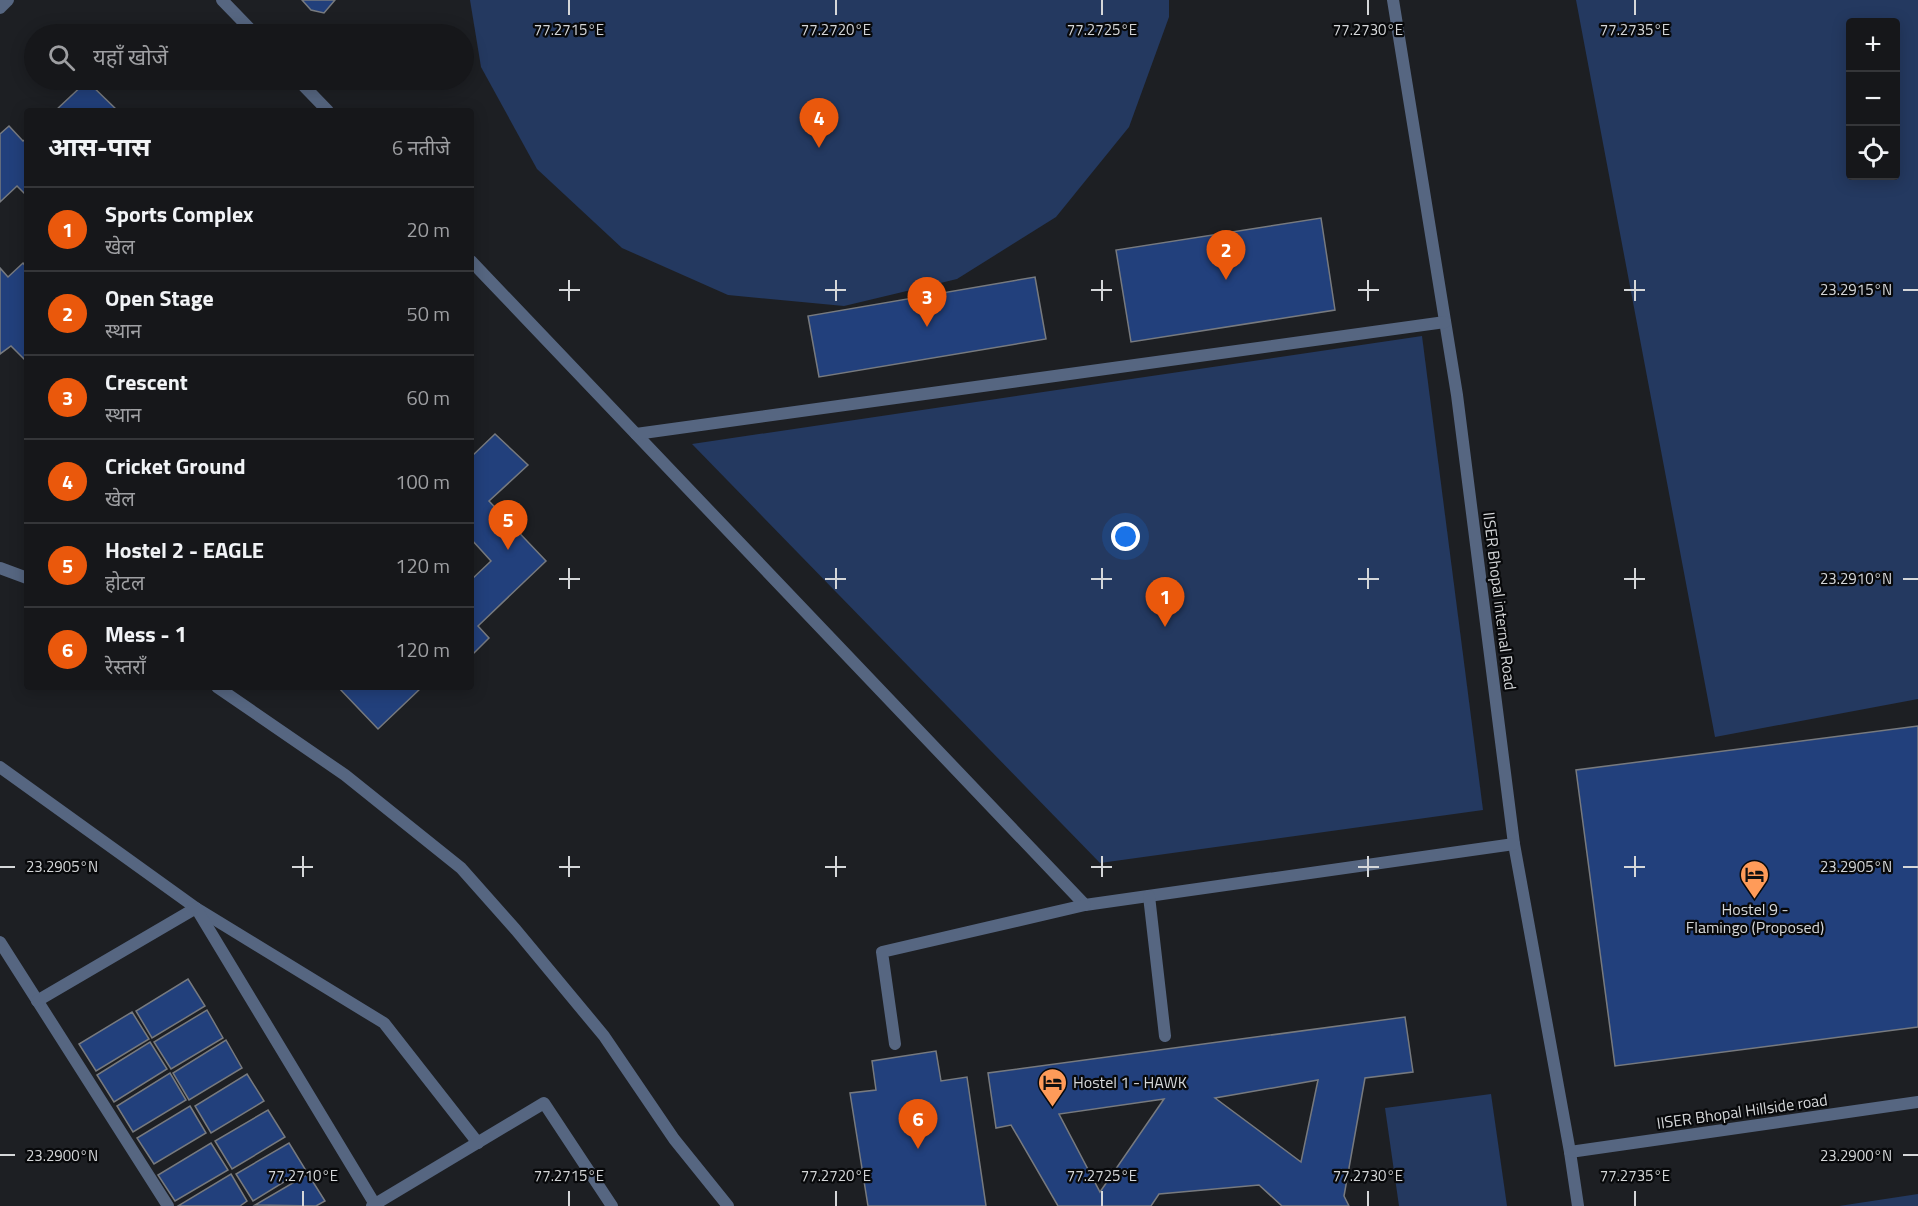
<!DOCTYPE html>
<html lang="hi">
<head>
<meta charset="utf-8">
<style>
  body { margin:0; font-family:"Titillium Web","Noto Sans Devanagari",sans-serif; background:#1f2023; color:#f1f3f6 }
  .controls { position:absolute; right:18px; top:18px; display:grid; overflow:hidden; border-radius:6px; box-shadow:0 3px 15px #0003 }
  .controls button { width:54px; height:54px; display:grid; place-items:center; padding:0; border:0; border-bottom:2px solid #353639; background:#16171a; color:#f1f3f6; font:30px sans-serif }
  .you { position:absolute; left:1126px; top:537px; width:21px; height:21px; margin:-15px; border:4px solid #fff; border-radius:50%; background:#1a73e8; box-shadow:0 0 0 9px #1a73e833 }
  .badge { display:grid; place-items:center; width:39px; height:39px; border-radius:50%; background:#ea580c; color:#fff; font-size:20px; font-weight:700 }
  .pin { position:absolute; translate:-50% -50px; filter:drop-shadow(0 2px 3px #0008) }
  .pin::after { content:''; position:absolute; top:32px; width:21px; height:18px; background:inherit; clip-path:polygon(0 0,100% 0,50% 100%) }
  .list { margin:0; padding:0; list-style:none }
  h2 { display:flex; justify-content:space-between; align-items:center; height:78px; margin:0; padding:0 24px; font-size:26px }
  h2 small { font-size:20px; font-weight:400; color:#9e9fa2 }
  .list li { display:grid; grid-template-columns:39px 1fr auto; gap:18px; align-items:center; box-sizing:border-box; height:84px; padding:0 24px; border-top:2px solid #353639 }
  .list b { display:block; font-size:22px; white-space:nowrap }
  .list p { margin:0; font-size:20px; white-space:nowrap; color:#9e9fa2 }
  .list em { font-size:20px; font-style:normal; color:#9e9fa2 }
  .icon { flex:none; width:33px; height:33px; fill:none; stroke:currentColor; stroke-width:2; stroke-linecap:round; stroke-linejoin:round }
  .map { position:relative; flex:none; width:1918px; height:1206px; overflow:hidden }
  .search { position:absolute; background:#16171a; box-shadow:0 3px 15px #0003; left:24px; top:24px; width:450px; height:66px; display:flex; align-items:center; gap:15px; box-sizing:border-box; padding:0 21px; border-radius:33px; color:#9e9fa2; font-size:22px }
  .panel { position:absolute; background:#16171a; box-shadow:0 3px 15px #0003; left:24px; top:108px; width:450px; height:582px; border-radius:6px }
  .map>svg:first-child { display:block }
</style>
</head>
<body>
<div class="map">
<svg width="1918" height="1206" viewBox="0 0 1918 1206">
  <rect width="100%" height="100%" fill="#1d1f23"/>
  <g fill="#243960" fill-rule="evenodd">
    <path d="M470,0h699v17l-40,110 -73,90 -99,62 -113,27 -116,-11 -106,-47 -85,-79 -56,-102z"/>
    <path d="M1576,0h342v699l-203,38zM1896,22v154h-46v-154z"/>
    <path d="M1422,336l61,474 -383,53 -408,-419z"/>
    <path d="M1491,1094l16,112h-108l-14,-98z"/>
    <path d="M1918,1194v12h-79z"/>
  </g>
  <g fill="#22407c" stroke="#777a7f" stroke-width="1.5" fill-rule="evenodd">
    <path d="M302,0h33l-11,13 -13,-3z"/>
    <path d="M87,81l31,30h-63z"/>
    <path d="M9,126l14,15 4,-3v58l-10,-10 -17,16v-68z"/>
    <path d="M1321,218l14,92 -204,32 -15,-92z"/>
    <path d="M23,263l4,5v94l-16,-16 -11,8v-86l8,9z"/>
    <path d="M1035,277l11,62 -227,38 -11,-61z"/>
    <path d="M495,434l33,31 -39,36 57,60 -68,65 11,12 -18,18v-76l20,-19 -20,-22v-82z"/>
    <path d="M338,687h84l-44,42z"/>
    <path d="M1918,726v301l-303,39 -39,-296z"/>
    <path d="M188,979l17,27 -53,32 -16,-27z"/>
    <path d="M207,1010l16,28 -52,31 -17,-27z"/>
    <path d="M132,1012l17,27 -53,32 -17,-27z"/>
    <path d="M1405,1017l8,55 -48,6 -21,118 5,10h-67l-23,-21 -100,9 -8,12h-93l-47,-81 -15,3 -8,-55zM1318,1080l-17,82 -86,-64zM1164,1099l-64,93 -41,-78z"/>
    <path d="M226,1040l16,28 -53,32 -16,-27z"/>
    <path d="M150,1042l17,27 -53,33 -17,-27z"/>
    <path d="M936,1051l5,30 26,-4 19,129h-118l-18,-113 26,-3 -4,-29z"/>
    <path d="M170,1073l16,27 -53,32 -16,-26z"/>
    <path d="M247,1074l17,27 -53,32 -16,-27z"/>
    <path d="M190,1106l16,27 -52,31 -17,-26z"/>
    <path d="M268,1110l17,27 -53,32 -17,-28z"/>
    <path d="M211,1143l17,27 -53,31 -17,-26z"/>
    <path d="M289,1143l16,26 -52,32 -17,-27z"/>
    <path d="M231,1174l16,27 -7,5h-62z"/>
    <path d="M308,1174l17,27 -9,5 -61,-1z"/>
  </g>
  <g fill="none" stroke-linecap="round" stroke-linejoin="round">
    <g stroke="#566681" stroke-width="12">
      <path d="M222,0l33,34"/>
      <path d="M1393,0l64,395 57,449 56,308 8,54"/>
      <path d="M0,8l8,-8"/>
      <path d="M298,80l30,31"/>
      <path d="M471,261l614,644 429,-61"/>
      <path d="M0,568l27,10"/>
      <path d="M217,687l128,88 116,93 55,62 88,106 70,103 54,67"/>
      <path d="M1149,896l16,140"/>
      <path d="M895,1044l-13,-92 203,-47"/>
      <path d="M1570,1152l348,-50"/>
    </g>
    <path stroke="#566681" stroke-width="12" d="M636,434l809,-112"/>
    <g stroke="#566681" stroke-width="12">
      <path d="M0,767l196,141 188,115 94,120"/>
      <path d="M0,942l168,264"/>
      <path d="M37,1001l159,-93 180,298"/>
      <path d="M372,1206l172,-103 68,103"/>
    </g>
  </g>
  <path fill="none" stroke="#d5d7d9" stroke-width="2" d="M569,0v15M836,0v15M1102,0v15M1368,0v15M1635,0v15M569,280v21M836,280v21M1102,280v21M1368,280v21M1635,280v21M559,290h21M825,290h21M1091,290h21M1358,290h21M1624,290h21M1903,290h15M569,568v21M836,568v21M1102,568v21M1368,568v21M1635,568v21M559,579h21M825,579h21M1091,579h21M1358,579h21M1624,579h21M1903,579h15M303,856v21M569,856v21M836,856v21M1102,856v21M1368,856v21M1635,856v21M0,867h15M292,867h21M559,867h21M825,867h21M1091,867h21M1358,867h21M1624,867h21M1903,867h15M0,1155h15M1903,1155h15M303,1191v15M569,1191v15M836,1191v15M1102,1191v15M1368,1191v15M1635,1191v15"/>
  <defs>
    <symbol id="hotel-pin" viewBox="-11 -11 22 30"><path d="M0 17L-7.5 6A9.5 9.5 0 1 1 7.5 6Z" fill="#ff9b59" stroke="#08090b"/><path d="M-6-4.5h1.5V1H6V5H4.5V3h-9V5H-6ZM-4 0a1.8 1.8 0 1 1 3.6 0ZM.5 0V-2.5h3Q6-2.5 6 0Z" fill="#111"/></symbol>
  </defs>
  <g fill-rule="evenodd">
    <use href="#hotel-pin" x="1738" y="858" width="33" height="45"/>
    <use href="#hotel-pin" x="1036" y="1066" width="33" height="45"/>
  </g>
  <g text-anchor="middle" stroke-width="4.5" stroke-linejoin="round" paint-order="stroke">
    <g font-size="16" fill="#d5d7d9" stroke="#08090b">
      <text transform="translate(1500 601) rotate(83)" y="6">IISER Bhopal internal Road</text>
      <text transform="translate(1742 1111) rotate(-8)" y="6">IISER Bhopal Hillside road</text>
    </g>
    <g font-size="16" fill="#d5d7d9" stroke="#08090b">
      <text x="1755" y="915">Hostel 9 -<tspan x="1755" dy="18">Flamingo (Proposed)</tspan></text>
      <text x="1073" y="1088" text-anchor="start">Hostel 1 - HAWK</text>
    </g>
  </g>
  <g font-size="15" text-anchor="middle" fill="#d5d7d9" stroke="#08090b" stroke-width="4.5" stroke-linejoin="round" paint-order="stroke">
    <text x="569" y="35">77.2715°E</text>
    <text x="836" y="35">77.2720°E</text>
    <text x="1102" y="35">77.2725°E</text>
    <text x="1368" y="35">77.2730°E</text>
    <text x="1635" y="35">77.2735°E</text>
    <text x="1856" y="295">23.2915°N</text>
    <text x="1856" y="584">23.2910°N</text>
    <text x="62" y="872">23.2905°N</text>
    <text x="1856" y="872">23.2905°N</text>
    <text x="62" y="1161">23.2900°N</text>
    <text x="1856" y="1161">23.2900°N</text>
    <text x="303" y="1181">77.2710°E</text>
    <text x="569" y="1181">77.2715°E</text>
    <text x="836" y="1181">77.2720°E</text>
    <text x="1102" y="1181">77.2725°E</text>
    <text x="1368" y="1181">77.2730°E</text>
    <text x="1635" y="1181">77.2735°E</text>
  </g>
</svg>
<div class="controls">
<button>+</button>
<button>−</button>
<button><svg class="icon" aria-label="locate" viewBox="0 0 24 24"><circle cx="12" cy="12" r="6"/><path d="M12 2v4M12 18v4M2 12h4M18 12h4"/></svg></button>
</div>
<div class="you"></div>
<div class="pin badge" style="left:1165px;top:627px">1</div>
<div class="pin badge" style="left:1226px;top:280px">2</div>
<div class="pin badge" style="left:927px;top:327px">3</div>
<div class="pin badge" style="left:819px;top:148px">4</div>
<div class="pin badge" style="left:508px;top:550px">5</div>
<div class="pin badge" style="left:918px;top:1149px">6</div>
<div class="search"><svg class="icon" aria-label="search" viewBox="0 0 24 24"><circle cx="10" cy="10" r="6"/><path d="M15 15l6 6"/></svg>यहाँ खोजें</div>
<section class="panel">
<h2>आस-पास<small>6 नतीजे</small></h2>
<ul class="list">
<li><span class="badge">1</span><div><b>Sports Complex</b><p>खेल</p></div><em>20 m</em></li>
<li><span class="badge">2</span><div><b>Open Stage</b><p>स्थान</p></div><em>50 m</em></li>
<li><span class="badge">3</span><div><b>Crescent</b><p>स्थान</p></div><em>60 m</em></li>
<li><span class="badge">4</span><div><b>Cricket Ground</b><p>खेल</p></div><em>100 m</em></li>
<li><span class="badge">5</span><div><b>Hostel 2 - EAGLE</b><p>होटल</p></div><em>120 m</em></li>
<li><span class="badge">6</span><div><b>Mess - 1</b><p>रेस्तराँ</p></div><em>120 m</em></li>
</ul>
</section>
</div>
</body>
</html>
